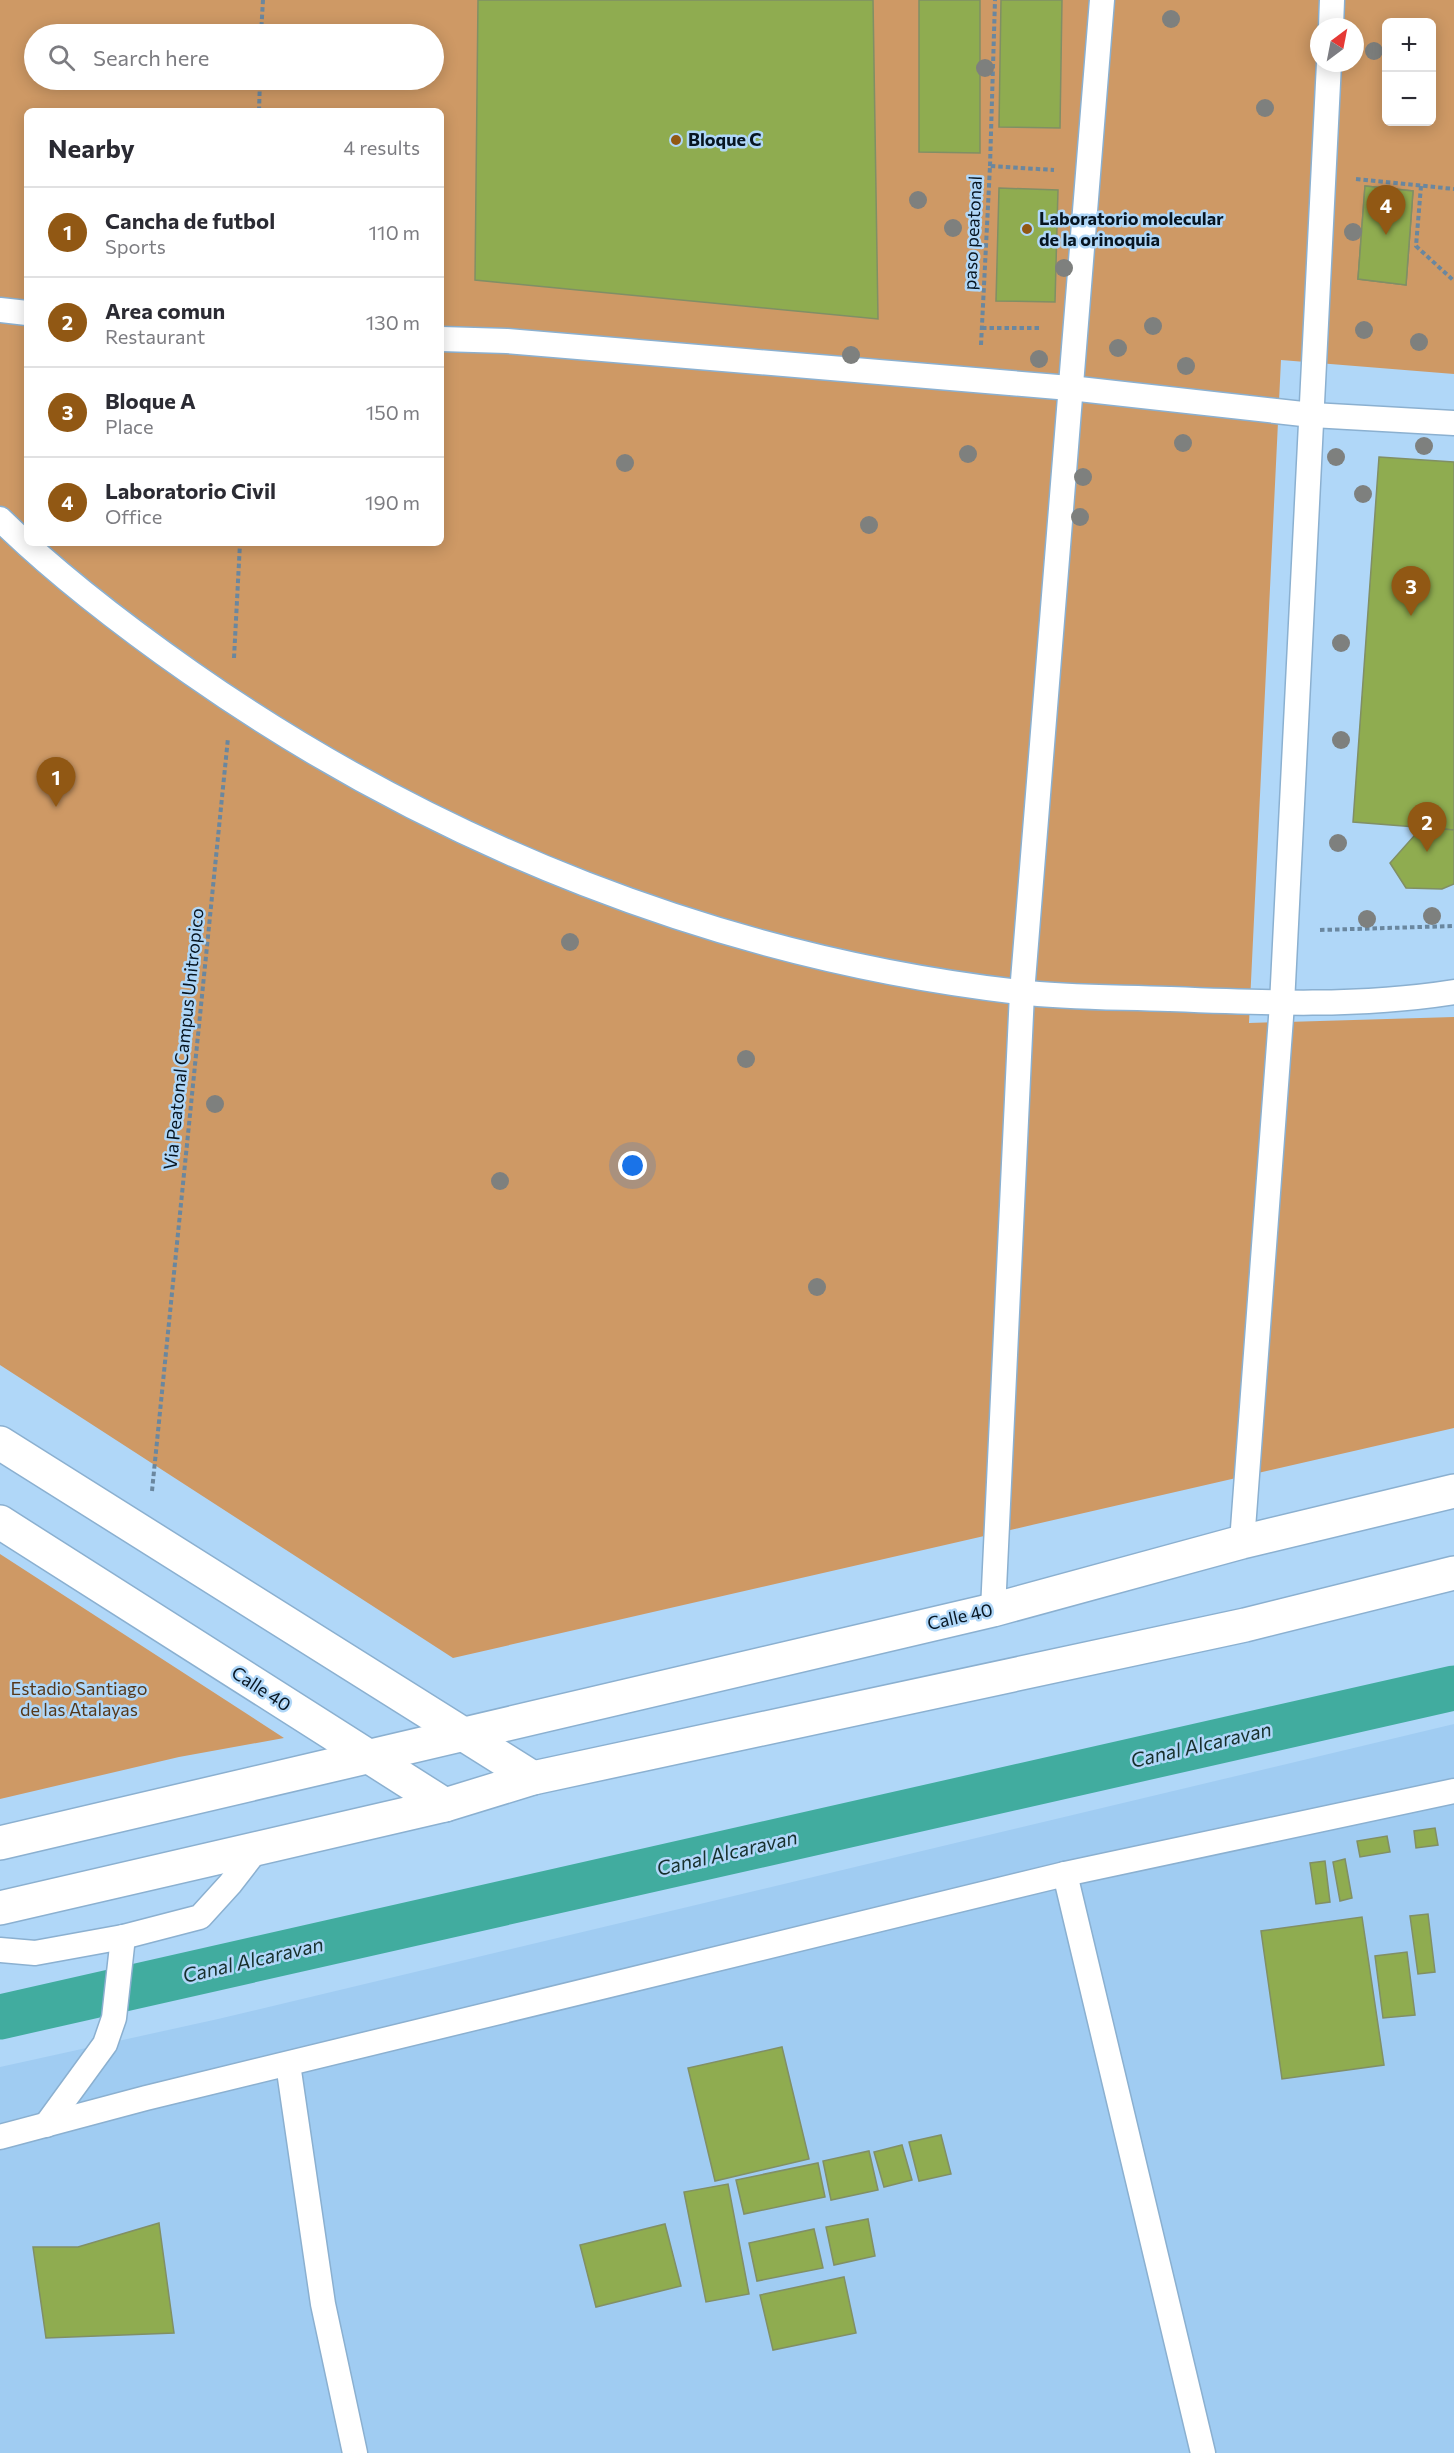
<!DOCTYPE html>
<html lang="en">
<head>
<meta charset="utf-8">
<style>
  body { margin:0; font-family:Commissioner,sans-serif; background:#f7f7f7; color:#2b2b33 }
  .controls { position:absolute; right:18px; top:18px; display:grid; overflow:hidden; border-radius:9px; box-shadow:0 3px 15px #0003 }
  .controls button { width:54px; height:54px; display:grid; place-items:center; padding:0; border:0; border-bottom:2px solid #e1e1e2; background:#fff; color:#2b2b33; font:30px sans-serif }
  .compass { position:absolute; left:1310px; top:18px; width:54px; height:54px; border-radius:50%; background:#fff; box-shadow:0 3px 15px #0003; rotate:32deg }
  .you { position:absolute; left:633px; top:1166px; width:21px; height:21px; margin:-15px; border:4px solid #fff; border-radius:50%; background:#1a73e8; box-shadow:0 0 0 9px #1a73e833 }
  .badge { display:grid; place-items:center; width:39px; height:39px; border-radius:50%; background:#915814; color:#fff; font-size:20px; font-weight:700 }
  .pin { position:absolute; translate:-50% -50px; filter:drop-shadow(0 2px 3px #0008) }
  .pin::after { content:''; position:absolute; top:32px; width:21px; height:18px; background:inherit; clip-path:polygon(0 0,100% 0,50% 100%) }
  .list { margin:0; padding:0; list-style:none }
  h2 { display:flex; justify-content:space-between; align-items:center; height:78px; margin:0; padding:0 24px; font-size:26px }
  h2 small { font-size:20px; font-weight:400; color:#7c7c81 }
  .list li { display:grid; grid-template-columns:39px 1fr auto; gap:18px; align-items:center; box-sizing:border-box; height:90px; padding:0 24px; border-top:2px solid #e1e1e2 }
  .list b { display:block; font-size:22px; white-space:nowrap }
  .list p { margin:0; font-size:20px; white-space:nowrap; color:#7c7c81 }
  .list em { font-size:20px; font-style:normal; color:#7c7c81 }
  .icon { flex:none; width:33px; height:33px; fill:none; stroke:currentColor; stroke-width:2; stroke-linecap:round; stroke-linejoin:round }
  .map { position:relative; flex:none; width:1454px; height:2453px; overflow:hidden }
  .search { position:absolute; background:#fff; box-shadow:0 3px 15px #0003; left:24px; top:24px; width:420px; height:66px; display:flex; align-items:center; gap:15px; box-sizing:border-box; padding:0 21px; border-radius:33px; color:#7c7c81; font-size:22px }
  .panel { position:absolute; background:#fff; box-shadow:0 3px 15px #0003; left:24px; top:108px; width:420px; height:438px; border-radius:9px }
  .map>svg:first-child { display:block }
</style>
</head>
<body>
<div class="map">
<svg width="1454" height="2453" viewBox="0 0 1454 2453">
  <rect width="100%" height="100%" fill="#b0d7f8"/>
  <path fill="#a0ccf2" d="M1454,1724v729h-1454v-386l218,-48z"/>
  <g fill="#ce9965" fill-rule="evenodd">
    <path d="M0,0h1454v374l-173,-14 -32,663 205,-6v411l-1001,230 -453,-293zM1386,22h46v100h-46zM1319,27h36v36h-36zM34,34h400v46h-400zM27,111h414v432h-414z"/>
    <path d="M0,1554l284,184 -105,19 -179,42z"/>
  </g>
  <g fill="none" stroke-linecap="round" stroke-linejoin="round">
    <path stroke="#41ac9f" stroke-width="45" d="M0,2017l1454,-329"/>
  </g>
  <g fill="#8fac50" stroke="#808f65" stroke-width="1.5">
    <path d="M478,0h395l5,319 -403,-39z"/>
    <path d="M919,0h61v153l-61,-1z"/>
    <path d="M1001,0h61l-2,128 -61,-1z"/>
    <path d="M1365,186l48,5 -7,94 -48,-6z"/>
    <path d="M1365,186l48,5 -7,94 -48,-6z"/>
    <path d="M999,188l59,2 -3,112 -59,-1z"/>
    <path d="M1379,457l75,5v368l-101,-8z"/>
    <path d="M1422,827l32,3v54l-12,5 -36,-1 -16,-25z"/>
    <path d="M1435,1828l3,17 -22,3 -2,-17z"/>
    <path d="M1387,1836l3,16 -30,5 -3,-16z"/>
    <path d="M1345,1859l7,39 -12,3 -7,-39z"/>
    <path d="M1325,1861l5,41 -14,2 -6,-41z"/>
    <path d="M1428,1914l7,58 -17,2 -8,-58z"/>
    <path d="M1362,1917l22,148 -102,14 -21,-148z"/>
    <path d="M1407,1952l8,63 -32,3 -8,-62z"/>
    <path d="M782,2047l27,112 -94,22 -27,-113z"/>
    <path d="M941,2135l10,39 -32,7 -10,-39z"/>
    <path d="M902,2145l10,35 -28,7 -10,-35z"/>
    <path d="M869,2151l9,39 -47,10 -8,-39z"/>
    <path d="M818,2163l7,34 -81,17 -8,-34z"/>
    <path d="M728,2184l21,110 -43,8 -22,-110z"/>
    <path d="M868,2219l7,37 -41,9 -8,-38z"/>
    <path d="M159,2223l15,110 -128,5 -13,-91h45z"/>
    <path d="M665,2224l16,62 -85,21 -16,-62z"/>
    <path d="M814,2229l9,39 -66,13 -8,-38z"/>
    <path d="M844,2277l12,56 -83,17 -13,-55z"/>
  </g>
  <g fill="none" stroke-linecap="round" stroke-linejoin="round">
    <defs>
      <g id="lane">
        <path d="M1331,27l1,-27"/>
        <path d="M0,310l27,3"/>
        <path d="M441,339l66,2 563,47 242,27 142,8"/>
        <path d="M0,519c58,57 124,107 191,154 244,171 531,285 828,319 49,6 100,5 150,7 96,4 190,8 285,-7"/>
        <path d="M1242,1542l40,-538 47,-941"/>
        <path d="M993,1610l29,-617 80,-993"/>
        <path d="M1065,1874l138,579"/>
        <path d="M0,1950l35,3 88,-16 77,-20 30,-33 27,-35"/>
        <path d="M288,2064l35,240 32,149"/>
        <path d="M46,2125l59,-81 9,-26 9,-81"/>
        <path d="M0,2137l146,-39 919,-224 389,-83"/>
      </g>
      <g id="secondary">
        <path d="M0,1443l533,335"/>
        <path d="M0,1522l445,283"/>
        <path d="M0,1843l993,-233 249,-68 212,-51"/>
        <path d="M0,1908l445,-103 88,-27 712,-153 209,-52"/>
      </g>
    </defs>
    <use href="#lane" stroke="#8bb0d0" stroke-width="27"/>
    <use href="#secondary" stroke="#8bb0d0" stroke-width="36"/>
    <g stroke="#6a879f" stroke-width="4" stroke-dasharray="4.5 3" stroke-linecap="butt">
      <path d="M261,34l2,-34"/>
      <path d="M259,111l1,-31"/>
      <path d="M990,166l5,-166"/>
      <path d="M1356,179l98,10"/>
      <path d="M1421,186l-5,60 38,35"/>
      <path d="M982,328h59"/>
      <path d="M981,345l9,-179 64,4"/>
      <path d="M234,658l6,-115"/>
      <path d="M1320,930l134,-4"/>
      <path d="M152,1491l76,-753"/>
    </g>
    <use href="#lane" stroke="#fff" stroke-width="24"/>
    <use href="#secondary" stroke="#fff" stroke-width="33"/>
  </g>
  <g fill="#7e807e">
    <circle cx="1171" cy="19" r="9"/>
    <circle cx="1374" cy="51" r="9"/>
    <circle cx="985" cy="68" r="9"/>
    <circle cx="1265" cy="108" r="9"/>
    <circle cx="918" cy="200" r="9"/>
    <circle cx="953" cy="228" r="9"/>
    <circle cx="1353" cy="232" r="9"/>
    <circle cx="1064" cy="268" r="9"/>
    <circle cx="1153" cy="326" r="9"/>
    <circle cx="1364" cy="330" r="9"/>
    <circle cx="1419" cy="342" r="9"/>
    <circle cx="1118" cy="348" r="9"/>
    <circle cx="851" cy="355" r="9"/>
    <circle cx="1039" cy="359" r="9"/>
    <circle cx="1186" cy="366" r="9"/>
    <circle cx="1183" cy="443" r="9"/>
    <circle cx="1424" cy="446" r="9"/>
    <circle cx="968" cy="454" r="9"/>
    <circle cx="1336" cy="457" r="9"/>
    <circle cx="625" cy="463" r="9"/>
    <circle cx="1083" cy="477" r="9"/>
    <circle cx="1363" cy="494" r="9"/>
    <circle cx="1080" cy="517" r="9"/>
    <circle cx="869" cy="525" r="9"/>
    <circle cx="1341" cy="643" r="9"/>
    <circle cx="1341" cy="740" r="9"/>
    <circle cx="1338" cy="843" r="9"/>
    <circle cx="1432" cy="916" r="9"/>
    <circle cx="1367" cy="919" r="9"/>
    <circle cx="570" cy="942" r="9"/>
    <circle cx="746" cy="1059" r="9"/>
    <circle cx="215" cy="1104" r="9"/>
    <circle cx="500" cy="1181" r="9"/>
    <circle cx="817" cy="1287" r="9"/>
  </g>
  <g fill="#915814" stroke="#b0d7f8" stroke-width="2">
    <circle cx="676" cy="140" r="6"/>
    <circle cx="1027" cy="229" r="6"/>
  </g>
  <g text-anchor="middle" stroke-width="5" stroke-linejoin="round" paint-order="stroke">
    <g font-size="18" font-weight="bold" fill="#071521" stroke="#b0d7f8" text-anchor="start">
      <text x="688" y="146">Bloque C</text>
      <text x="1039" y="225">Laboratorio molecular<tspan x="1039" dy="21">de la orinoquia</tspan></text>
    </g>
    <g font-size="18" fill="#071521" stroke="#b0d7f8">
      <text transform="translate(973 233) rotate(-87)" y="6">paso peatonal</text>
      <text transform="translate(184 1039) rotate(-84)" y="6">Via Peatonal Campus Unitropico</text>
      <text transform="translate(960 1617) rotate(-13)" y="6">Calle 40</text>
      <text transform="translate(261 1689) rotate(33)" y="6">Calle 40</text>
    </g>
    <g font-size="18" fill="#56381a" stroke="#b0d7f8">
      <text x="79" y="1695">Estadio Santiago<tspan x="79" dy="21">de las Atalayas</tspan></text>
    </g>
    <g font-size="20" font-style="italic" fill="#172f2c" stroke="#b0d7f8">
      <text transform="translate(1201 1745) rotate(-13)" y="7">Canal Alcaravan</text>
      <text transform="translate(727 1853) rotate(-13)" y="7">Canal Alcaravan</text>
      <text transform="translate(253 1960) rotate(-13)" y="7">Canal Alcaravan</text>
    </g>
  </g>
</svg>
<div class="controls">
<button>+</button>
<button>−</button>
</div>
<svg class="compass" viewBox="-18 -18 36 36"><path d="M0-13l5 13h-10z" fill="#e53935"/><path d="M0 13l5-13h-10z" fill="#7c7c81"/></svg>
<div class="you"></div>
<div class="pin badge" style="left:56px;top:807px">1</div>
<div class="pin badge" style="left:1427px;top:852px">2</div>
<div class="pin badge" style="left:1411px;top:616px">3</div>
<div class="pin badge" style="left:1386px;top:235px">4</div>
<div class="search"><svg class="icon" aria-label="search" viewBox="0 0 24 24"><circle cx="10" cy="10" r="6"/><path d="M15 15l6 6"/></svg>Search here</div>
<section class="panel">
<h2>Nearby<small>4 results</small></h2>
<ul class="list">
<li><span class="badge">1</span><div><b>Cancha de futbol</b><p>Sports</p></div><em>110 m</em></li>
<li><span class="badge">2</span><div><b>Area comun</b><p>Restaurant</p></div><em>130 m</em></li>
<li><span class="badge">3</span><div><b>Bloque A</b><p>Place</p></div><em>150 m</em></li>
<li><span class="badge">4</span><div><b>Laboratorio Civil</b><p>Office</p></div><em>190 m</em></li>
</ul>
</section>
</div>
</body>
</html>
